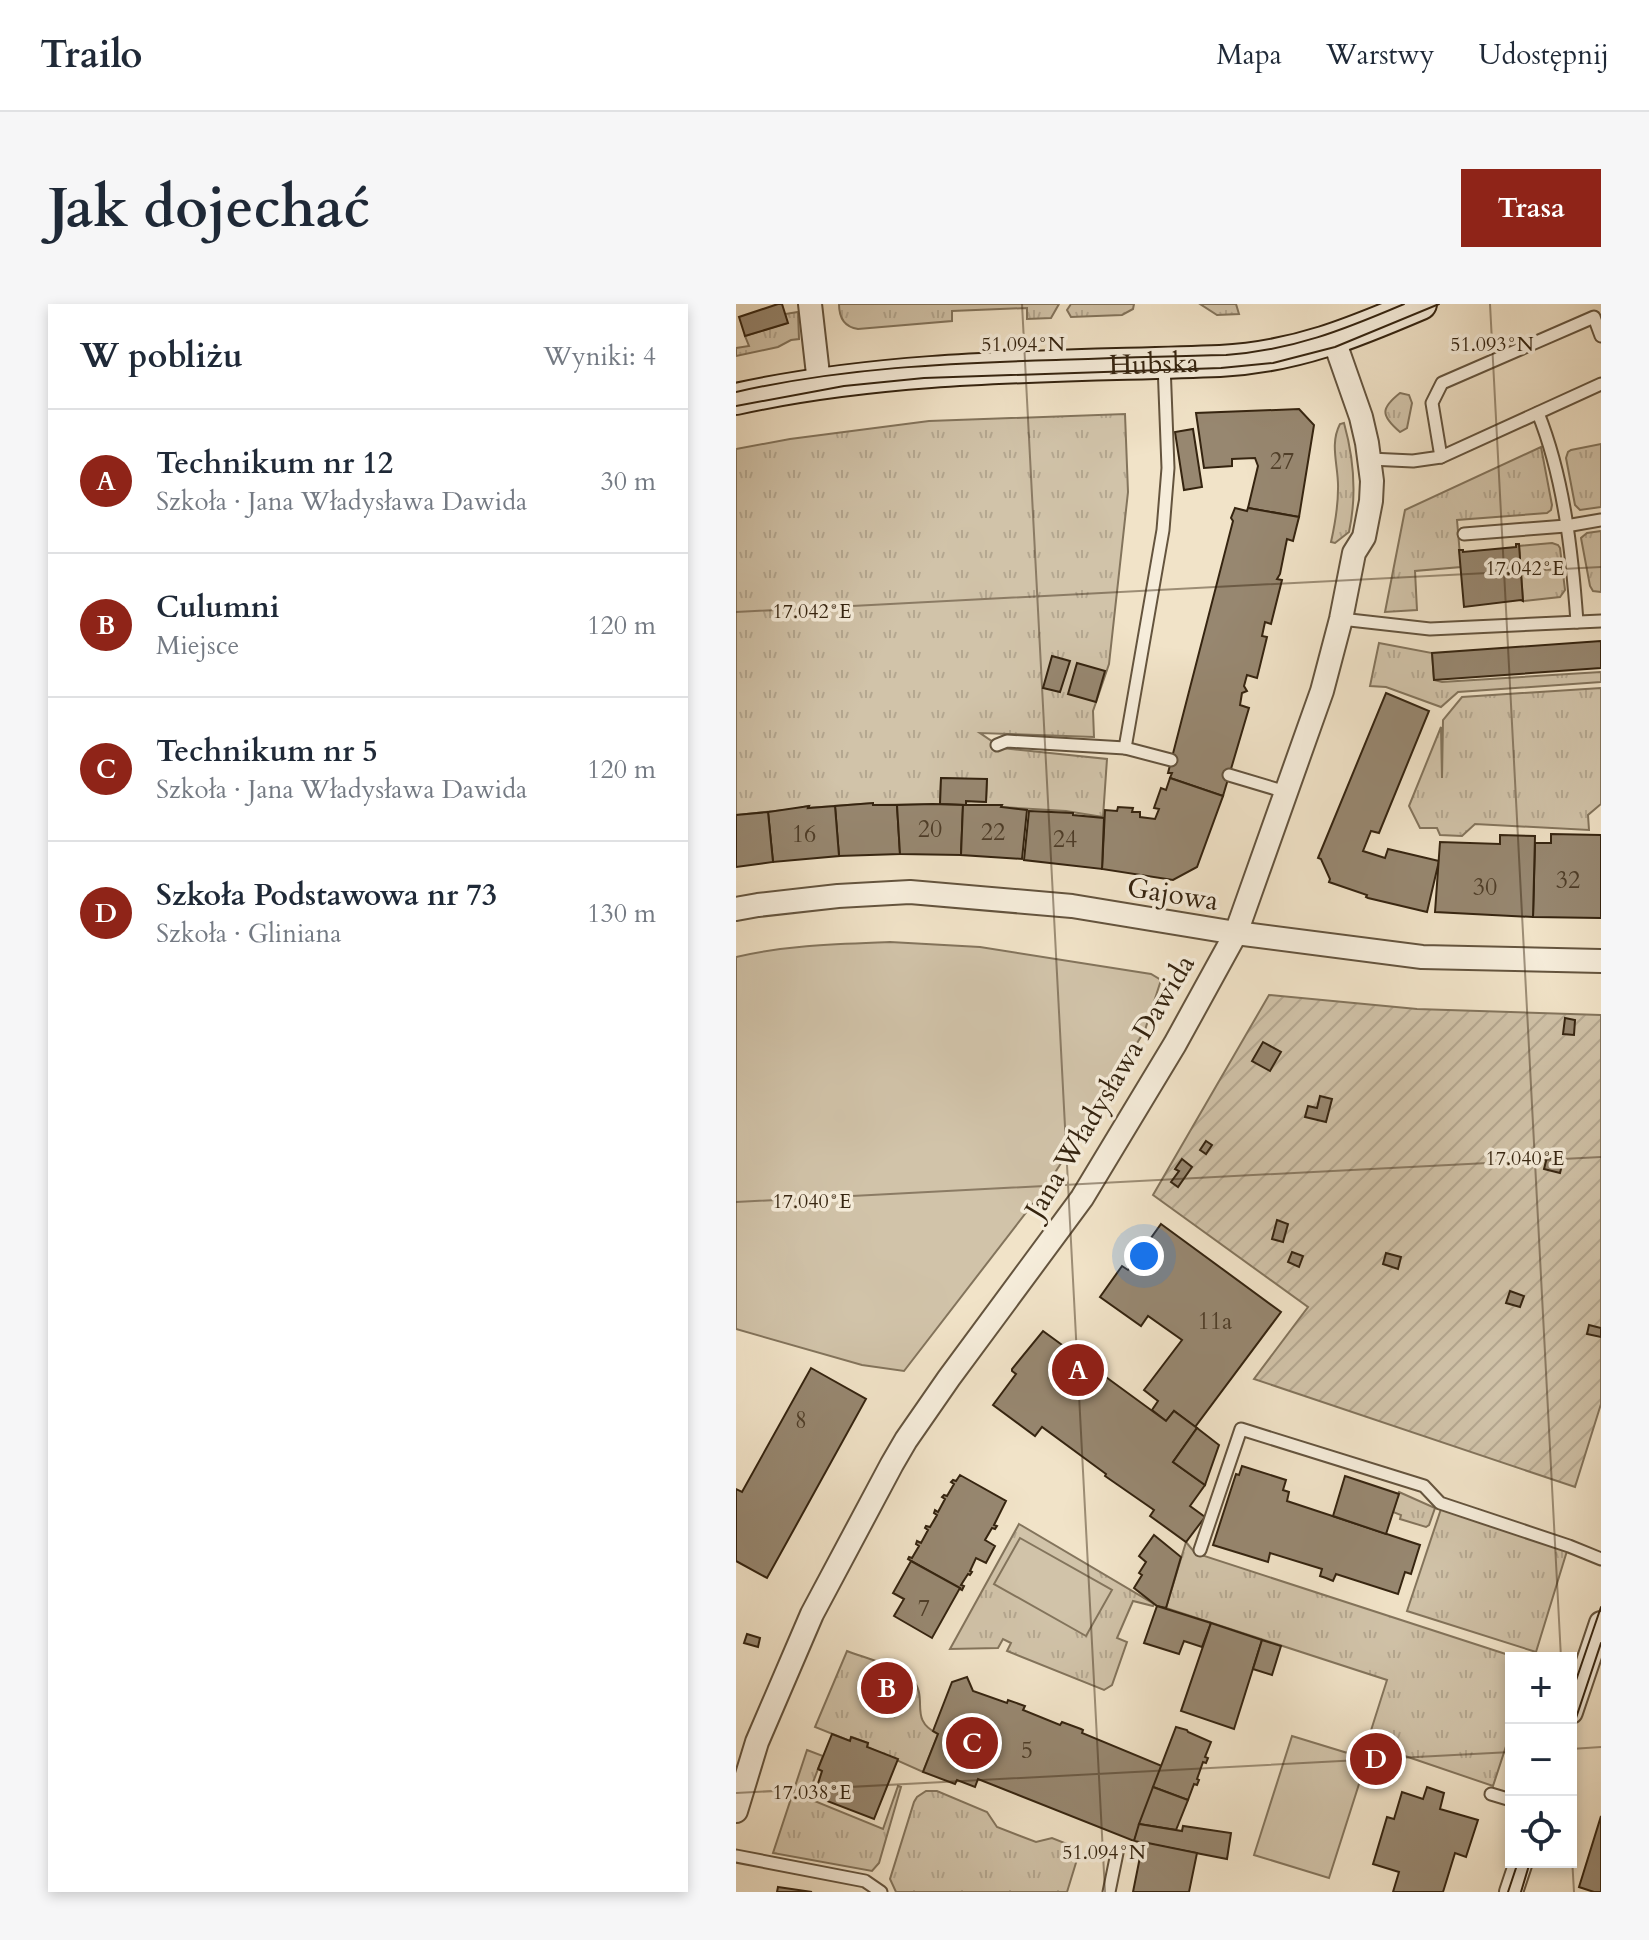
<!DOCTYPE html>
<html lang="pl">
<head>
<meta charset="utf-8">
<style>
  body { margin:0; font-family:Cardo,serif; background:#f6f6f7; color:#1f2937 }
  .controls { position:absolute; right:24px; bottom:24px; display:grid; overflow:hidden; border-radius:0px; box-shadow:0 4px 12px #0003 }
  .controls button { width:72px; height:72px; display:grid; place-items:center; padding:0; border:0; border-bottom:2px solid #e0e1e3; background:#fff; color:#1f2937; font:40px sans-serif }
  .you { position:absolute; left:408px; top:952px; width:28px; height:28px; margin:-20px; border:6px solid #fff; border-radius:50%; background:#1a73e8; box-shadow:0 0 0 12px #1a73e833 }
  .badge { display:grid; place-items:center; width:52px; height:52px; border-radius:50%; background:#8f2418; color:#fff; font-size:26px; font-weight:700 }
  .pin { position:absolute; translate:-50% -50%; border:4px solid #fff; box-shadow:0 2px 8px #0006 }
  .list { margin:0; padding:0; list-style:none }
  h2 { display:flex; justify-content:space-between; align-items:center; height:104px; margin:0; padding:0 32px; font-size:34px }
  h2 small { font-size:26px; font-weight:400; color:#747a83 }
  .list li { display:grid; grid-template-columns:52px 1fr auto; gap:24px; align-items:center; box-sizing:border-box; height:144px; padding:0 32px; border-top:2px solid #e0e1e3 }
  .list b { display:block; font-size:30px; white-space:nowrap }
  .list p { margin:0; font-size:26px; white-space:nowrap; color:#747a83 }
  .list em { font-size:26px; font-style:normal; color:#747a83 }
  .icon { flex:none; width:44px; height:44px; fill:none; stroke:currentColor; stroke-width:2; stroke-linecap:round; stroke-linejoin:round }
  .map { position:relative; flex:none; width:865px; height:1588px; overflow:hidden; border-radius:0px }
  header { display:flex; align-items:center; gap:48px; box-sizing:border-box; height:112px; padding:0 40px; background:#fff; border-bottom:2px solid #e0e1e3 }
  header strong { font-size:38px }
  nav { display:flex; gap:44px; margin-inline-start:auto; font-size:28px }
  .intro { display:flex; align-items:center; justify-content:space-between; box-sizing:border-box; height:192px; padding:0 48px }
  h1 { margin:0; font-size:56px }
  .button { padding:20px 36px; border-radius:0px; background:#8f2418; color:#fff; font-size:28px; font-weight:700 }
  main { display:flex; gap:48px; padding:0 48px }
  aside { flex:1; background:#fff; border-radius:0px; box-shadow:0 4px 12px #0003 }
  .map>svg:first-child { display:block }
</style>
</head>
<body>
<header>
<strong>Trailo</strong>
<nav><a>Mapa</a><a>Warstwy</a><a>Udostępnij</a></nav>
</header>
<div class="intro"><h1>Jak dojechać</h1><a class="button">Trasa</a></div>
<main>
<aside>
<h2>W pobliżu<small>Wyniki: 4</small></h2>
<ul class="list">
<li><span class="badge">A</span><div><b>Technikum nr 12</b><p>Szkoła · Jana Władysława Dawida</p></div><em>30 m</em></li>
<li><span class="badge">B</span><div><b>Culumni</b><p>Miejsce</p></div><em>120 m</em></li>
<li><span class="badge">C</span><div><b>Technikum nr 5</b><p>Szkoła · Jana Władysława Dawida</p></div><em>120 m</em></li>
<li><span class="badge">D</span><div><b>Szkoła Podstawowa nr 73</b><p>Szkoła · Gliniana</p></div><em>130 m</em></li>
</ul>
</aside>
<div class="map">
<svg width="865" height="1588" viewBox="0 0 865 1588">
  <defs>
    <pattern id="grass-tufts" width="24" height="20" patternUnits="userSpaceOnUse" patternTransform="scale(2)"><rect width="24" height="20" fill="#d1c3a9"/><path d="M3 7l-1-3M5 7V3M7 7l1-3M15 17l-1-3M17 17v-4M19 17l1-3" fill="none" stroke="#b4a790"/></pattern>
    <pattern id="garden-furrows" width="10" height="10" patternUnits="userSpaceOnUse" patternTransform="scale(2)"><rect width="10" height="10" fill="#d1c3a9"/><path d="M-1 1l2-2M0 10L10 0M9 11l2-2" fill="none" stroke="#b4a790"/></pattern>
  </defs>
  <rect width="100%" height="100%" fill="#f1e3c8"/>
  <filter id="stains"><feTurbulence type="fractalNoise" baseFrequency=".0025" numOctaves="4"/><feColorMatrix values="0 0 0 0 .2 0 0 0 0 .09 0 0 0 0 .02 0 0 0 .5 -.17"/></filter>
  <radialGradient id="worn" r=".72"><stop offset=".6" stop-color="#630" stop-opacity="0"/><stop offset="1" stop-color="#630" stop-opacity=".3"/></radialGradient>
  <g fill="url(#grass-tufts)" stroke="#83745c" stroke-width="2">
    <path d="M103,0h220l-8,14 -24,1v-11l-75,3v10l-94,8c-14,-2 -19,-11 -19,-25z"/>
    <path d="M335,0h63l-1,5 -11,6 -51,2 -4,-7z"/>
    <path d="M464,0h36l3,10 -22,1z"/>
    <path d="M62,8l1,27 -8,1 -13,7 -42,9v-8l13,-2 -4,-10 42,-13 -2,-9z"/>
    <path d="M664,89l9,2 3,8 -5,25 -7,4c-20,-17 -19,-24 0,-39z"/>
    <path d="M389,110l3,78 -19,172 -16,47 1,26 -114,-4 22,15 105,11 -4,58 -37,-6 -65,-4v-2h-35v-4l20,1 1,-22 -41,-2h-5l-1,26 -67,1v-2l-65,5v-2l-13,3 -59,6v-366l54,-10 139,-18z"/>
    <path d="M608,119c10,36 13,72 5,109l-14,11 -4,-1c4,-18 7,-35 7,-53 1,-22 -9,-44 2,-65z"/>
    <path d="M865,140v63l-21,3 -5,-5 -9,-47 2,-6 3,-2z"/>
    <path d="M805,143l11,58 -1,5 -4,3 -90,7 4,47 -46,4 2,39 -32,2 20,-102z"/>
    <path d="M865,227v61l-8,-1 -3,-5 -9,-48 6,-5z"/>
    <path d="M816,239l6,2 2,3 5,42 -5,7 -37,4 -4,-55z"/>
    <path d="M643,339l53,10 2,27 8,2 159,-10v10l-143,10 -17,15 -55,-20 -16,-1z"/>
    <path d="M865,384v116l-13,11 1,15 -114,-6 -13,12 -22,-1 -3,-7h-17l-11,-22 32,-79 1,51 1,-58 19,-23z"/>
    <path d="M663,1188l36,16 -6,17 -3,2 -26,-8 1,-4 -8,-3z"/>
    <path d="M705,1205l126,42 -31,101 -129,-41z"/>
    <path d="M283,1220l135,80 -1,2 -20,-5 -16,37 10,4 -15,43 -8,5 -97,-39 4,-8 -8,-4 -5,9 -48,1z"/>
    <path d="M450,1238l9,11 323,105h-7v73l-18,55 -126,-43 20,-63 -221,-72z"/>
    <path d="M111,1347c15,6 56,17 65,28 18,20 -5,40 26,55l-15,38 -56,-25 1,-4 -16,-6 -2,4 -35,-14z"/>
    <path d="M71,1446l16,6 -16,42 76,31 15,-43 3,1 -22,76 -7,8 -99,-18z"/>
    <path d="M190,1487h11l50,21 10,15 39,15 16,-4 23,9 4,6 -12,39h-171l-6,-13 24,-77 3,-5z"/>
  </g>
  <path fill="url(#garden-furrows)" stroke="#83745c" stroke-width="2" d="M533,691l148,14 184,6v389l-26,83 -321,-108 54,-72 -155,-112z"/>
  <g fill="#d1c3a9" stroke="#83745c" stroke-width="2">
    <path d="M154,638l90,5 171,27 10,6 -16,50 -34,56 -66,102 -141,183 -42,-6 -126,-36v-372c51,-12 102,-13 154,-15z"/>
    <path d="M284,1234l92,52 -26,46 -92,-52z"/>
    <path d="M556,1432l75,23 -38,119 -75,-23z"/>
  </g>
  <g fill="#978770" stroke="#352410" stroke-width="2">
    <path d="M42,0h4l6,19 -43,13 -6,-19z"/>
    <path d="M563,105l15,16 -15,92 -51,-9 10,-42 -3,-8 -23,1v7l-28,2 -8,-55z"/>
    <path d="M457,125l9,58 -18,3 -9,-58z"/>
    <path d="M499,204l12,3 1,-3 51,9 -6,24 -6,-2 -7,35 -3,5 5,1 -11,44 -6,-2 -3,14 5,1 -10,41 -10,-3 -3,11 3,5 -5,2 -2,12 9,3 -26,88 -53,-18 2,-5h-4l65,-252 -2,-3z"/>
    <path d="M780,240h3l4,57 -2,-1 -57,7 -5,-57h4v2l53,-5z"/>
    <path d="M865,337v27l-167,12 -2,-27z"/>
    <path d="M316,352l18,5 -10,31 -17,-4z"/>
    <path d="M341,359l28,8 -9,31 -28,-8z"/>
    <path d="M650,389l43,18 -50,122 -8,-2 -8,20 22,7 3,-9 51,12 -12,51 -59,-14 -2,-1 1,-2 -38,-13 1,-3 -9,-20 -3,-1z"/>
    <path d="M205,474l46,1 -1,23 -20,-1v4l-26,-1z"/>
    <path d="M434,474l53,18 -26,71 -24,13 -71,-11 3,-59 12,1 1,-4 15,1 -1,4h8v5l15,2 4,-10 -5,-1 7,-20 5,2z"/>
    <path d="M137,499v2h24l3,49 -61,2 -4,-50z"/>
    <path d="M197,500l30,1 -2,50 -61,-1 -3,-49z"/>
    <path d="M227,501h39l-1,2 26,3 -5,49 -61,-4z"/>
    <path d="M73,502l-1,2 27,-2 4,50 -66,6 -5,-50z"/>
    <path d="M293,507l44,2v2l31,3 -2,51 -78,-9z"/>
    <path d="M32,508l5,50 -37,5v-52z"/>
    <path d="M815,530l50,1v83l-68,-1 2,-74h16z"/>
    <path d="M764,531l35,1 -2,81 -98,-5 5,-70 60,2z"/>
    <path d="M829,714l10,2 -1,15 -11,-1z"/>
    <path d="M527,738l18,10 -11,19 -18,-10z"/>
    <path d="M584,792l12,3 -6,23 -21,-5 3,-11 9,2z"/>
    <path d="M470,837l6,4 -6,9 -6,-4z"/>
    <path d="M811,853l16,4 -3,12 -16,-4z"/>
    <path d="M446,855l10,8 -14,20 -7,-5 8,-11 -4,-2z"/>
    <path d="M541,916l11,4 -5,18 -11,-3z"/>
    <path d="M425,920l120,88 -86,115 -21,-16 -8,10 -14,-11 6,-9 -14,-11 38,-50 -34,-24 -7,10 -41,-29 22,-31 6,4z"/>
    <path d="M556,948l11,4 -4,11 -11,-5z"/>
    <path d="M650,949l15,4 -3,12 -15,-5z"/>
    <path d="M774,987l14,5 -4,11 -14,-4z"/>
    <path d="M853,1021l12,3v9l-14,-3z"/>
    <path d="M307,1027l123,90 8,-10 23,17 -24,34 32,23 -15,21 15,11 -19,25 -36,-26 4,-6 -49,-34 1,-2 -64,-47 -7,9 -42,-31 23,-31 -4,-3v-2z"/>
    <path d="M75,1064l55,31 -99,179 -31,-17v-72l6,3z"/>
    <path d="M461,1124l22,17 -14,40 -32,-23z"/>
    <path d="M506,1162l44,14 -3,10 6,2 -2,9 133,44 -9,29 -6,-2 -7,22 -62,-20 -3,7 -7,-3 -6,-2 2,-7 -52,-16 -2,9 -55,-17 23,-71 3,1z"/>
    <path d="M224,1171l46,26 -12,24 3,1 -2,3 -3,-1 -7,12 10,6 -9,17 -10,-5 -6,13 2,1 -2,3 -2,-1 -7,11 3,1 -2,4 -54,-31 1,-2 3,1 7,-12 -3,-2 1,-3 4,2 7,-13 -3,-2 1,-2 4,1 7,-12 -3,-2 1,-3 3,2 7,-13 -3,-2 2,-2 3,1 7,-12 -3,-2 2,-2 3,1z"/>
    <path d="M609,1172l54,18 -13,40 -53,-18z"/>
    <path d="M418,1231l27,22 -15,51 -9,-2 -23,-18 8,-13 -3,-2 7,-11 -7,-6z"/>
    <path d="M175,1257l49,27 -28,50 -38,-22 10,-17 -11,-6z"/>
    <path d="M421,1302l54,17 -9,24 -18,-6 -5,13 -35,-11z"/>
    <path d="M475,1319l51,17 -28,89 -53,-18z"/>
    <path d="M11,1330l13,4 -2,9 -14,-4z"/>
    <path d="M526,1336l19,6 -9,29 -19,-6z"/>
    <path d="M231,1373l6,14 34,12 1,-3 17,6 -2,4 37,15 2,-3 19,7 2,1 -1,3 80,33 -28,75 -156,-62 -3,8 -18,-7 -2,4 -32,-12 15,-38 -5,-3 19,-49z"/>
    <path d="M440,1423l11,3 1,2 23,10 -6,15 3,1 -2,5 -3,-1 -6,17 2,1 -2,5 -3,-1 -6,16 -35,-13z"/>
    <path d="M96,1430l18,7 1,-4 17,6 -1,4 31,12 -24,60 -60,-23 8,-25 -4,-2z"/>
    <path d="M417,1483l35,13 -12,30 -37,-6z"/>
    <path d="M691,1483l17,6 -4,16 38,11 -12,37 -11,-4 -12,39h-50l6,-20 -26,-8 14,-47 7,2 8,-27 21,7z"/>
    <path d="M865,1512v76h-7l-15,-5z"/>
    <path d="M403,1520l43,7 1,-5 48,7 -4,26 -93,-18z"/>
    <path d="M407,1538l54,11 -8,39h-56z"/>
    <path d="M42,1583l34,5h-35z"/>
  </g>
  <g fill="none" stroke-linecap="round" stroke-linejoin="round">
    <defs>
      <g id="lane">
        <path d="M802,109c26,65 34,139 39,209"/>
        <path d="M705,153l-9,-54 10,-20 152,-66 7,19"/>
        <path d="M634,155l43,2 28,-4 160,-73"/>
        <path d="M728,230l102,-8 35,-6"/>
        <path d="M605,315l89,10 171,-8"/>
        <path d="M261,441l10,-4 118,7 46,12"/>
        <path d="M389,444l38,-218 5,-62 -4,-104"/>
        <path d="M493,471l57,17"/>
        <path d="M464,1246l41,-121 183,57 16,17 129,43 32,13"/>
        <path d="M755,1490l20,6"/>
        <path d="M0,1552l129,25 16,11"/>
        <path d="M373,1588l8,-39"/>
      </g>
      <g id="street">
        <path d="M74,0l9,79"/>
        <path d="M0,605l22,-4 80,-9 72,-4 162,14 164,27 186,24 179,4"/>
        <path d="M835,1408l30,-89"/>
        <path d="M0,1507l21,-69 55,-128 80,-150 14,-24 43,-62 133,-180 93,-154 61,-111 86,-242 19,-72 13,-66 10,-16 7,-36 1,-20 -5,-38 -6,-26 -27,-77"/>
        <path d="M775,1588l10,-30"/>
      </g>
      <g id="secondary">
        <path id="s1" d="M0,95c159,-35 322,-32 484,-38 76,-4 133,-28 201,-57"/>
      </g>
    </defs>
    <use href="#lane" stroke="#64543e" stroke-width="15"/>
    <use href="#street" stroke="#64543e" stroke-width="26"/>
    <use href="#secondary" stroke="#352410" stroke-width="34"/>
    <use href="#lane" stroke="#f6eddb" stroke-width="11"/>
    <use href="#street" stroke="#f6eddb" stroke-width="22"/>
    <use href="#secondary" stroke="#f6eddb" stroke-width="30"/>
    <g stroke="#352410" stroke-width="2">
      <path d="M0,88c106,-24 212,-29 320,-32 57,-2 113,-4 170,-5 67,-5 117,-25 178,-51"/>
      <path d="M0,102l108,-20 80,-8 297,-10 52,-5 62,-16 104,-43"/>
      <path d="M835,1391l30,-88"/>
      <path d="M835,1429l30,-90"/>
      <path d="M772,1588l10,-30"/>
      <path d="M785,1588l9,-30"/>
    </g>
  </g>
  <path fill="none" stroke="#352410" stroke-width="2" stroke-opacity="0.45" d="M286,0l83,1588M754,0l71,1354M0,308l865,-45M0,898l865,-45M835,1445l30,-2M0,1489l775,-41M835,1536l3,52"/>
  <g text-anchor="middle" stroke-width="7" stroke-linejoin="round" paint-order="stroke">
    <g font-size="24" fill="#4e3d28">
      <text x="546" y="165">27</text>
      <text x="194" y="533">20</text>
      <text x="257" y="536">22</text>
      <text x="68" y="538">16</text>
      <text x="329" y="543">24</text>
      <text x="832" y="584">32</text>
      <text x="749" y="591">30</text>
      <text x="479" y="1025">11a</text>
      <text x="65" y="1124">8</text>
      <text x="188" y="1312">7</text>
      <text x="291" y="1454">5</text>
    </g>
    <g font-size="28" fill="#352410" stroke="#f6eddb">
      <text dy="10" stroke="none"><textPath href="#s1" startOffset="420">Hubska</textPath></text>
      <text transform="translate(437 589) rotate(9)" y="10">Gajowa</text>
      <text transform="translate(373 782) rotate(-59)" y="10">Jana Władysława Dawida</text>
    </g>
  </g>
  <g font-size="20" text-anchor="middle" fill="#352410" stroke="#f6eddb" stroke-width="7" stroke-linejoin="round" paint-order="stroke">
    <text x="287" y="47">51.094°N</text>
    <text x="756" y="47">51.093°N</text>
    <text x="789" y="271">17.042°E</text>
    <text x="76" y="314">17.042°E</text>
    <text x="789" y="861">17.040°E</text>
    <text x="76" y="904">17.040°E</text>
    <text x="76" y="1495">17.038°E</text>
    <text x="368" y="1555">51.094°N</text>
  </g>
  <rect width="100%" height="100%" filter="url(#stains)"/>
  <rect width="100%" height="100%" fill="url(#worn)"/>
</svg>
<div class="controls">
<button>+</button>
<button>−</button>
<button><svg class="icon" aria-label="locate" viewBox="0 0 24 24"><circle cx="12" cy="12" r="6"/><path d="M12 2v4M12 18v4M2 12h4M18 12h4"/></svg></button>
</div>
<div class="you"></div>
<div class="pin badge" style="left:342px;top:1066px">A</div>
<div class="pin badge" style="left:151px;top:1384px">B</div>
<div class="pin badge" style="left:236px;top:1439px">C</div>
<div class="pin badge" style="left:640px;top:1455px">D</div>
</div>
</main>
</body>
</html>
